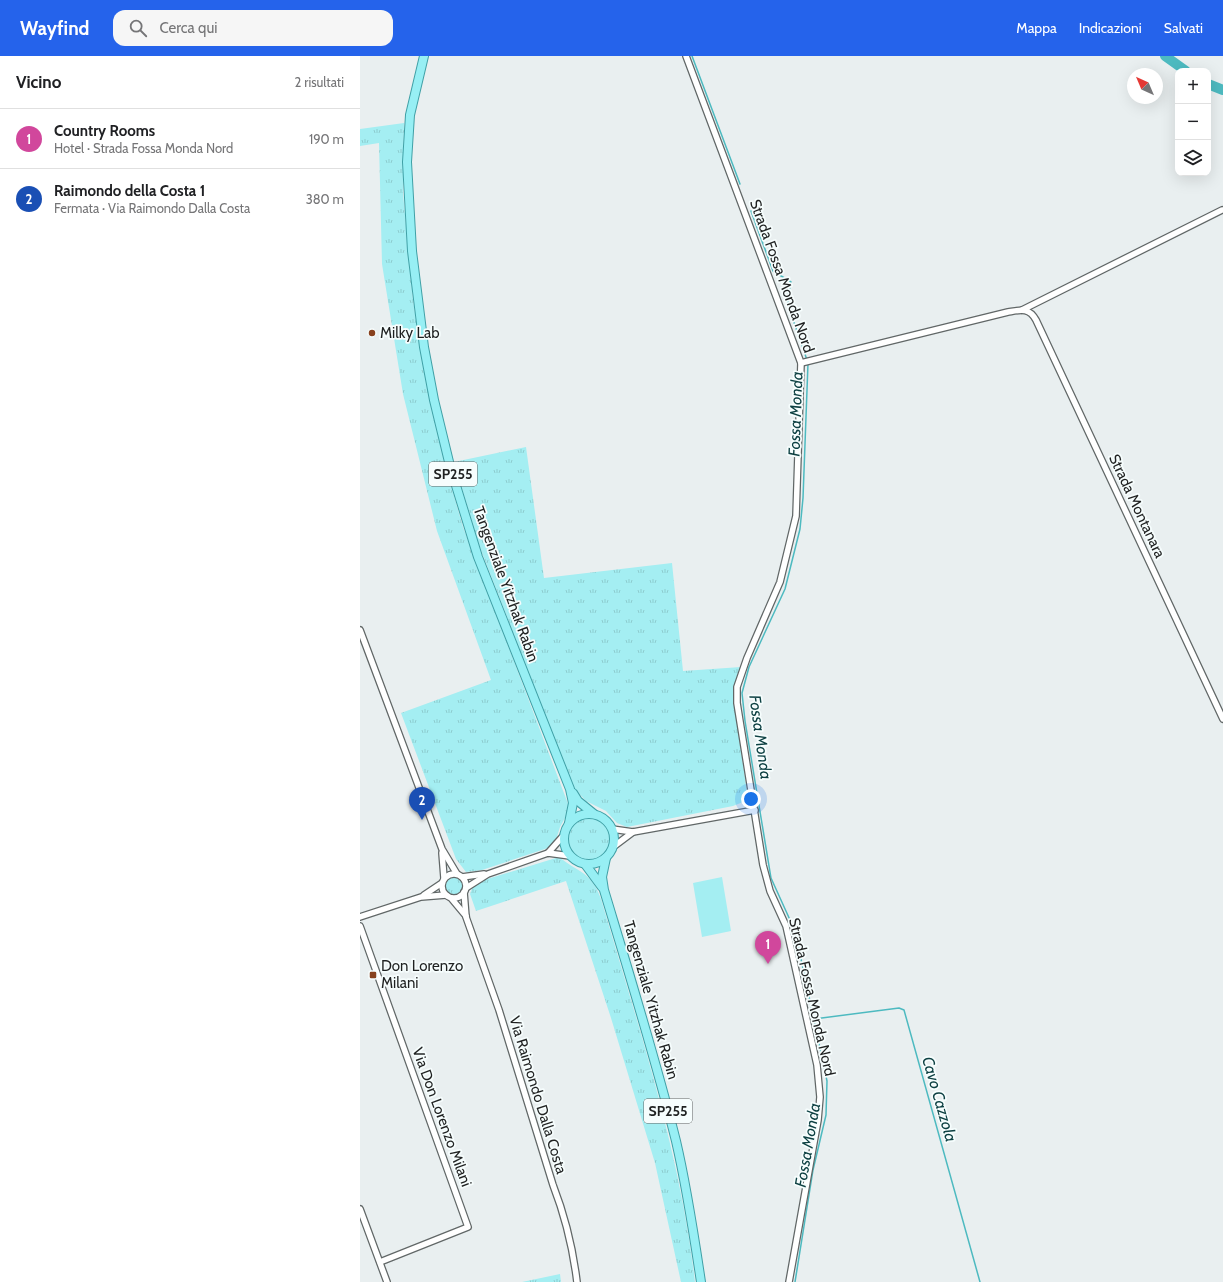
<!DOCTYPE html>
<html lang="it">
<head>
<meta charset="utf-8">
<style>
  body { margin:0; font-family:Cabin,sans-serif; background:#f6f6f6; color:#202124 }
  .controls { position:absolute; right:12px; top:12px; display:grid; overflow:hidden; border-radius:8px; box-shadow:0 4px 16px #0002 }
  .controls button { width:36px; height:36px; display:grid; place-items:center; padding:0; border:0; border-bottom:1px solid #e0e0e0; background:#fff; color:#202124; font:20px sans-serif }
  .compass { position:absolute; left:767px; top:12px; width:36px; height:36px; border-radius:50%; background:#fff; box-shadow:0 4px 16px #0002; rotate:316deg }
  .you { position:absolute; left:391px; top:743px; width:14px; height:14px; margin:-10px; border:3px solid #fff; border-radius:50%; background:#1a73e8; box-shadow:0 0 0 6px #1a73e833 }
  .badge { display:grid; place-items:center; width:26px; height:26px; border-radius:50%; background:#2563eb; color:#fff; font-size:13px; font-weight:700 }
  .pin { position:absolute; translate:-50% -33px; filter:drop-shadow(0 1px 2px #0008) }
  .pin::after { content:''; position:absolute; top:21px; width:14px; height:12px; background:inherit; clip-path:polygon(0 0,100% 0,50% 100%) }
  .list { margin:0; padding:0; list-style:none }
  h2 { display:flex; justify-content:space-between; align-items:center; height:52px; margin:0; padding:0 16px; font-size:17px }
  h2 small { font-size:13px; font-weight:400; color:#757577 }
  .list li { display:grid; grid-template-columns:26px 1fr auto; gap:12px; align-items:center; box-sizing:border-box; height:60px; padding:0 16px; border-top:1px solid #e0e0e0 }
  .list b { display:block; font-size:15px; white-space:nowrap }
  .list p { margin:0; font-size:13px; white-space:nowrap; color:#757577 }
  .list em { font-size:13px; font-style:normal; color:#757577 }
  .icon { flex:none; width:22px; height:22px; fill:none; stroke:currentColor; stroke-width:2; stroke-linecap:round; stroke-linejoin:round }
  .map { position:relative; flex:none; width:863px; height:1226px; overflow:hidden }
  header { display:flex; align-items:center; gap:24px; box-sizing:border-box; height:56px; padding:0 20px; background:#2563eb; color:#fff }
  header strong { font-size:19px }
  nav { display:flex; gap:22px; margin-inline-start:auto; font-size:14px }
  .search { width:280px; height:36px; background:#f6f6f6; display:flex; align-items:center; gap:10px; box-sizing:border-box; padding:0 14px; border-radius:12px; color:#757577; font-size:15px }
  main { display:flex }
  aside { flex:1; background:#fff }
  .map>svg:first-child { display:block }
</style>
</head>
<body>
<header>
<strong>Wayfind</strong>
<div class="search"><svg class="icon" aria-label="search" viewBox="0 0 24 24"><circle cx="10" cy="10" r="6"/><path d="M15 15l6 6"/></svg>Cerca qui</div>
<nav><a>Mappa</a><a>Indicazioni</a><a>Salvati</a></nav>
</header>
<main>
<aside>
<h2>Vicino<small>2 risultati</small></h2>
<ul class="list">
<li><span class="badge" style="background:#d1479c">1</span><div><b>Country Rooms</b><p>Hotel · Strada Fossa Monda Nord</p></div><em>190 m</em></li>
<li><span class="badge" style="background:#1a4fb4">2</span><div><b>Raimondo della Costa 1</b><p>Fermata · Via Raimondo Dalla Costa</p></div><em>380 m</em></li>
</ul>
</aside>
<div class="map">
<svg width="863" height="1226" viewBox="0 0 863 1226">
  <defs>
    <pattern id="grass-tufts" width="24" height="20" patternUnits="userSpaceOnUse"><rect width="24" height="20" fill="#a4eef2"/><path d="M3 7l-1-3M5 7V3M7 7l1-3M15 17l-1-3M17 17v-4M19 17l1-3" fill="none" stroke="#8dcccf"/></pattern>
  </defs>
  <rect width="100%" height="100%" fill="#e9eff0"/>
  <g fill="url(#grass-tufts)">
    <path d="M44,67l-1,70 10,107 11,71 21,94 18,62 107,282 -10,18 -5,16 -7,5 -66,22 -16,2 -10,-13 -55,-146 90,-33 -54,-149 -34,-137 -21,-130 -3,-121 -19,3v-17z"/>
    <path d="M166,391l18,131 128,-15 11,108 58,-4 -7,34 14,99 -15,6 -106,21 -10,-4 -11,-12 -20,-10 -13,-14 -94,-242 -25,-83z"/>
    <circle cx="229" cy="783" r="21"/>
    <path d="M199,801c20,16 32,14 42,42 37,126 79,252 94,383h-14l-26,-119 -44,-145 -45,-137 -90,30 -6,-17 3,-8 11,-6z"/>
    <circle cx="94" cy="830" r="9"/>
    <path d="M200,1218l1,8h-39z"/>
  </g>
  <path fill="#a4eef2" d="M362,821l9,54 -29,6 -9,-54z"/>
  <g fill="none" stroke-linecap="round" stroke-linejoin="round">
    <g stroke="#4dbac0" stroke-width="1.5">
      <path d="M332,0l48,128"/>
      <path d="M391,155l22,60 18,11 -3,14v9l19,55"/>
      <path d="M454,963l85,-11 5,2 76,272"/>
      <path d="M435,1226l18,-112 13,-55 1,-34 -32,-150 -24,-53 -26,-157 -3,-28 7,-26 36,-78 15,-60 3,-31 5,-135"/>
    </g>
    <g stroke="#4dbac0" stroke-width="10">
      <path d="M805,0l21,15"/>
      <path d="M848,28l15,6"/>
    </g>
    <defs>
      <g id="street">
        <path d="M326,0l115,307 -5,153 -16,66 -33,76 -10,29v16l26,162 7,26 16,35 31,139 3,32 -2,23 -29,162"/>
        <path d="M662,254l200,-100"/>
        <path d="M441,307l207,-51c12,-2 21,-5 28,8l187,399"/>
        <path d="M0,574l82,219 15,25"/>
        <path d="M252,773l21,3 122,-22"/>
        <path d="M253,791l20,-15"/>
        <path d="M82,797l2,25"/>
        <path d="M188,797l16,-18"/>
        <circle cx="94" cy="830" r="12"/>
        <path d="M102,821l22,-3"/>
        <path d="M106,832l22,-14 60,-21 22,3"/>
        <path d="M104,836l2,25 33,93 54,175c12,31 20,64 24,97"/>
        <path d="M64,839l18,-12"/>
        <path d="M91,842l15,18"/>
        <path d="M0,861l61,-20 25,-2"/>
        <path d="M0,870l108,301 -88,35"/>
        <path d="M0,1153l27,73"/>
      </g>
      <g id="primary">
        <path d="M64,0l-14,59 -3,47 5,89 12,96 10,53 16,66 28,91 92,232 3,14 -4,20"/>
        <path d="M213,737l5,8 16,13"/>
        <circle cx="229" cy="783" r="25"/>
        <path d="M246,802l-4,19 2,13c25,83 51,167 72,251 11,47 18,94 25,141"/>
        <path d="M225,808l17,23"/>
      </g>
    </defs>
    <use href="#street" stroke="#616767" stroke-width="8"/>
    <use href="#primary" stroke="#40a0a6" stroke-width="10"/>
    <use href="#street" stroke="#fff" stroke-width="5.5"/>
    <use href="#primary" stroke="#97eff4" stroke-width="8"/>
  </g>
  <g fill="#88411e" stroke="#f6fdfd" stroke-width="1.5">
    <circle cx="12" cy="277" r="4"/>
    <rect x="9" y="915" width="8" height="8" rx="2"/>
  </g>
  <g text-anchor="middle" stroke-width="3.5" stroke-linejoin="round" paint-order="stroke">
    <g fill="#f6fdfd" stroke="#606363" stroke-width="1">
      <rect x="69" y="406" width="48" height="24" rx="3"/>
      <rect x="284" y="1043" width="48" height="24" rx="3"/>
    </g>
    <g font-size="14" font-weight="bold" fill="#1f2121">
      <text x="93" y="423">SP255</text>
      <text x="308" y="1060">SP255</text>
    </g>
    <g font-size="15" fill="#1f2121" stroke="#f6fdfd">
      <text transform="translate(422 220) rotate(70)" y="5">Strada Fossa Monda Nord</text>
      <text transform="translate(777 450) rotate(65)" y="5">Strada Montanara</text>
      <text transform="translate(146 528) rotate(70)" y="5">Tangenziale Yitzhak Rabin</text>
      <text transform="translate(452 941) rotate(77)" y="5">Strada Fossa Monda Nord</text>
      <text transform="translate(291 944) rotate(74)" y="5">Tangenziale Yitzhak Rabin</text>
      <text transform="translate(178 1039) rotate(73)" y="5">Via Raimondo Dalla Costa</text>
      <text transform="translate(82 1061) rotate(70)" y="5">Via Don Lorenzo Milani</text>
    </g>
    <g font-size="15" fill="#1f2121" stroke="#f6fdfd" text-anchor="start">
      <text x="20" y="282">Milky Lab</text>
      <text x="21" y="915">Don Lorenzo<tspan x="21" dy="17">Milani</tspan></text>
    </g>
    <g font-size="16" font-style="italic" fill="#0d4042" stroke="#f6fdfd">
      <text transform="translate(435 358) rotate(-88)" y="6">Fossa Monda</text>
      <text transform="translate(401 681) rotate(82)" y="6">Fossa Monda</text>
      <text transform="translate(580 1043) rotate(74)" y="6">Cavo Cazzola</text>
      <text transform="translate(447 1089) rotate(-80)" y="6">Fossa Monda</text>
    </g>
  </g>
</svg>
<div class="controls">
<button>+</button>
<button>−</button>
<button><svg class="icon" aria-label="layers" viewBox="0 0 24 24"><path d="M12 4l9 5-9 5-9-5zM3 14l9 5 9-5"/></svg></button>
</div>
<svg class="compass" viewBox="-18 -18 36 36"><path d="M0-13l5 13h-10z" fill="#e53935"/><path d="M0 13l5-13h-10z" fill="#757577"/></svg>
<div class="you"></div>
<div class="pin badge" style="left:408px;top:908px;background:#d1479c">1</div>
<div class="pin badge" style="left:62px;top:764px;background:#1a4fb4">2</div>
</div>
</main>
</body>
</html>
